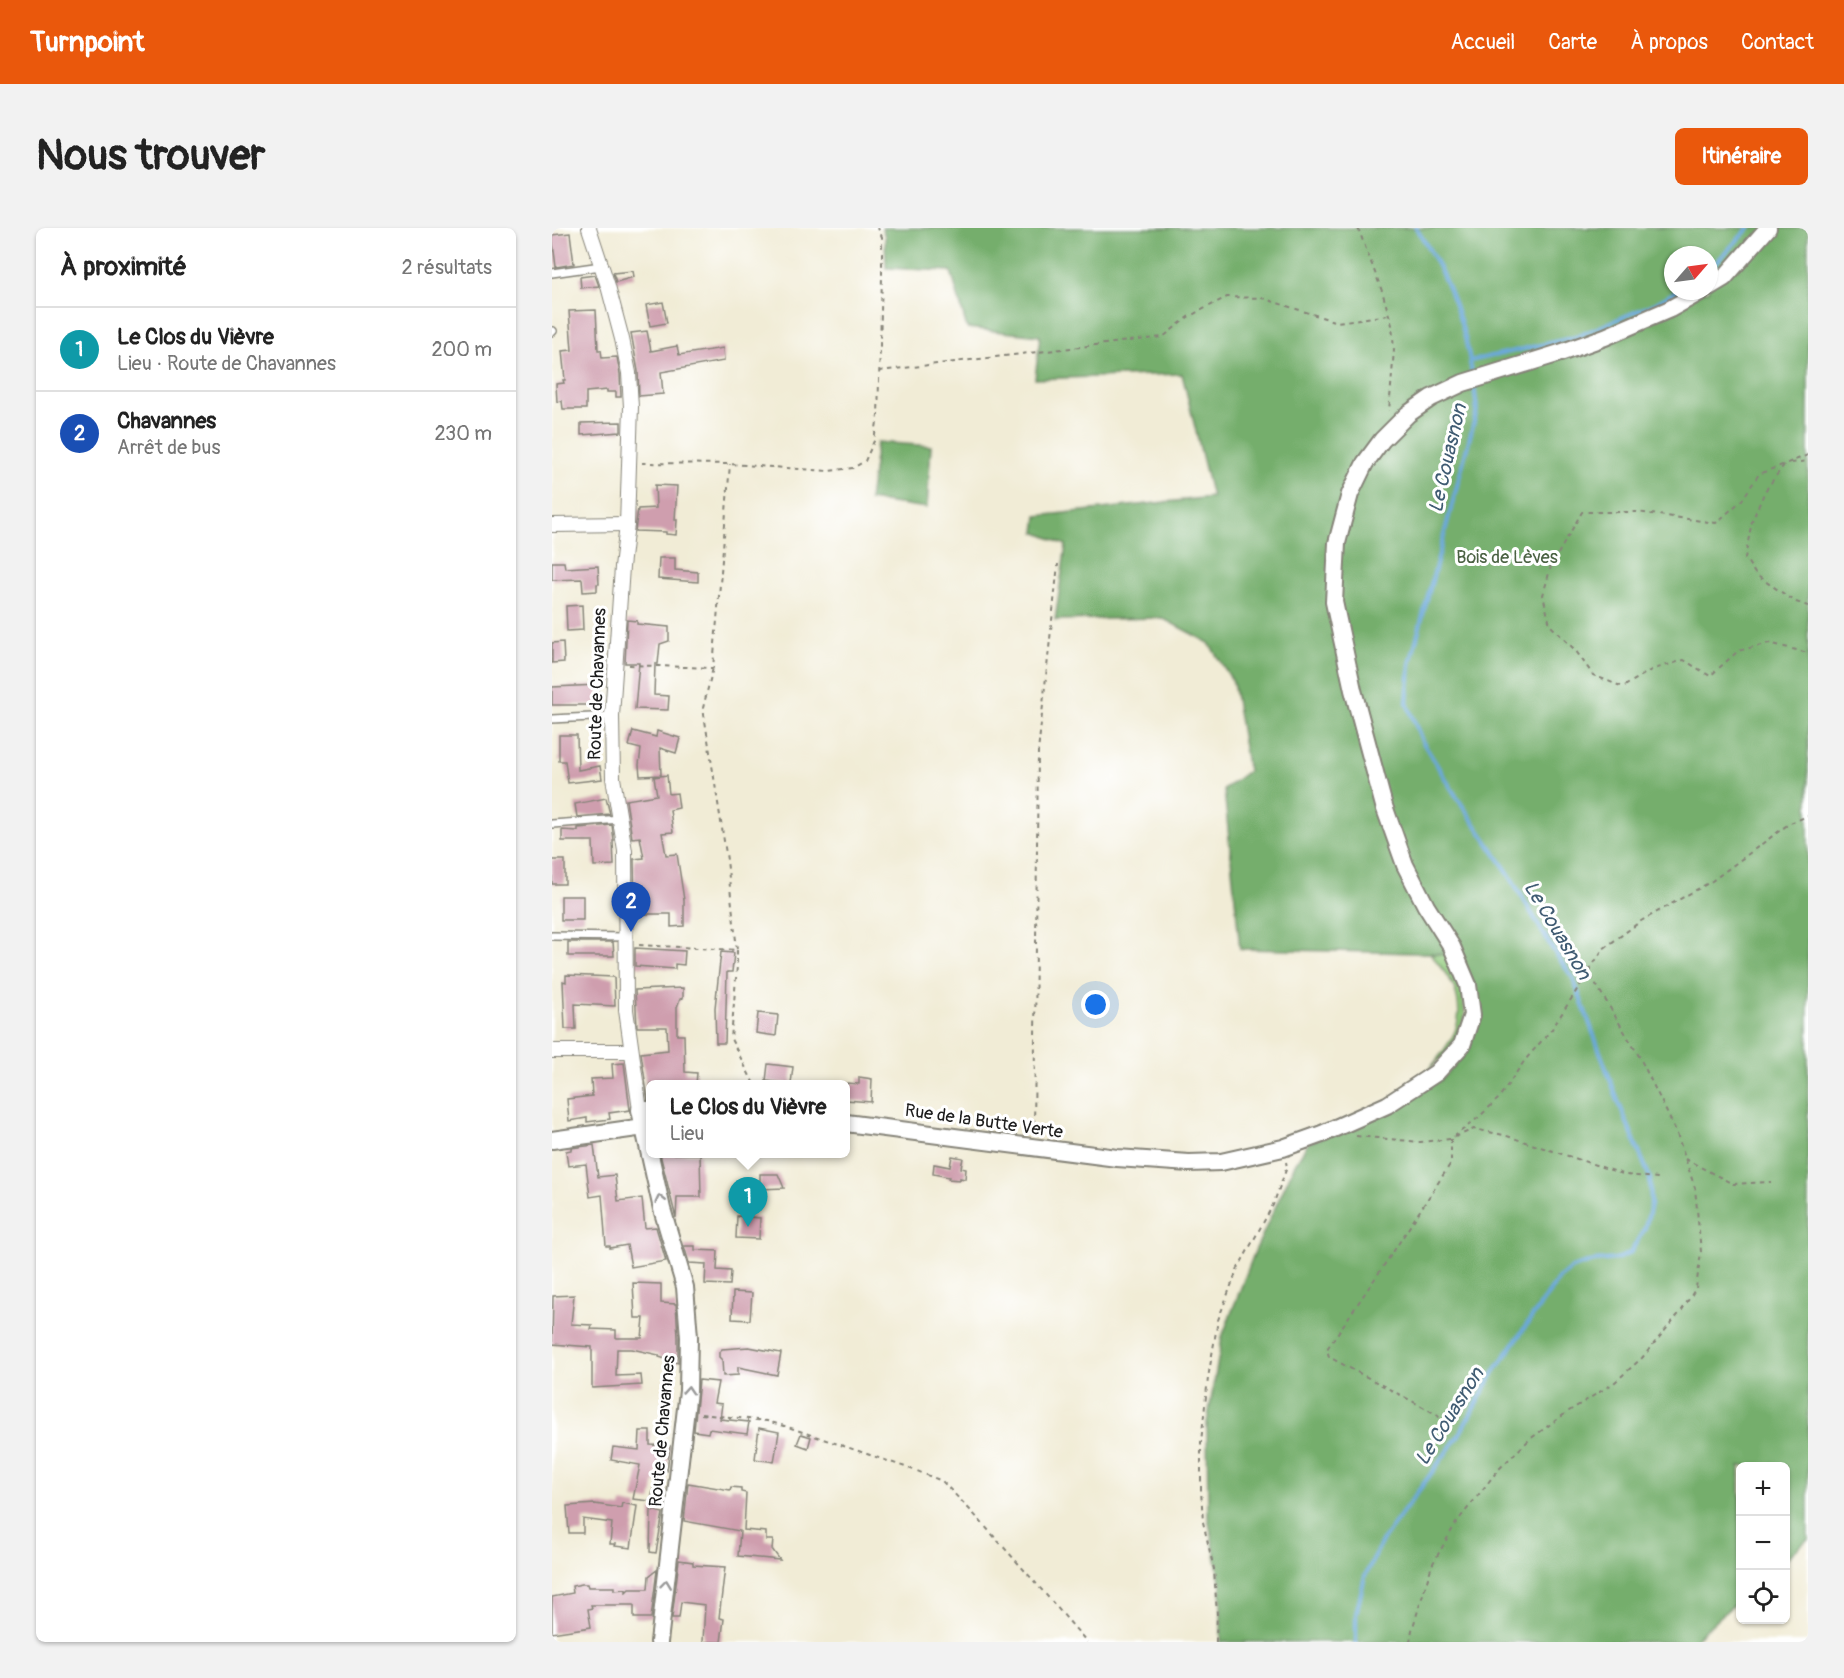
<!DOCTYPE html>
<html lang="fr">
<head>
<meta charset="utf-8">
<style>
  body { margin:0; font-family:Pangolin,sans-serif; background:#f2f2f2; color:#222 }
  .controls { position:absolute; right:18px; bottom:18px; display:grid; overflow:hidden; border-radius:9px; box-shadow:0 2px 4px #0004 }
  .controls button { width:54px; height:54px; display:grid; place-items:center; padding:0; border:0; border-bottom:2px solid #e0e0e0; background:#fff; color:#222; font:30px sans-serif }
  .compass { position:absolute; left:1112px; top:18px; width:54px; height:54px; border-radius:50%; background:#fff; box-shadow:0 2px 4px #0004; rotate:62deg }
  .you { position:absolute; left:544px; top:777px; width:21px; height:21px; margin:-15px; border:4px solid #fff; border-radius:50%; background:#1a73e8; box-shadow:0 0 0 9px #1a73e833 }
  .badge { display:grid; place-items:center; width:39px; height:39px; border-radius:50%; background:#ea580c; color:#fff; font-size:20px; font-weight:700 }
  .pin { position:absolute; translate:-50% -50px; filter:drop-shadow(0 2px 3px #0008) }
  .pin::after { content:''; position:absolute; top:32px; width:21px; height:18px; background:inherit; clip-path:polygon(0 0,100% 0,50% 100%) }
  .popup { position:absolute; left:94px; top:852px; width:204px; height:78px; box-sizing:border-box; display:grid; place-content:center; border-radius:9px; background:#fff; filter:drop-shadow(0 2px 4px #0005); font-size:20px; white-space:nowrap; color:#767676 }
  .popup b { font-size:22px; color:#222 }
  .popup::after { content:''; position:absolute; left:50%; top:100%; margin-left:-12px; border:12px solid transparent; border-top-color:#fff }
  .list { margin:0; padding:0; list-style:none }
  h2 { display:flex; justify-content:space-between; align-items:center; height:78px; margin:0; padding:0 24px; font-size:26px }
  h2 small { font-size:20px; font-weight:400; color:#767676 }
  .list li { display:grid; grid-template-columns:39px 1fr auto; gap:18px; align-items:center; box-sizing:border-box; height:84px; padding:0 24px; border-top:2px solid #e0e0e0 }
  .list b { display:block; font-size:22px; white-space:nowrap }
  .list p { margin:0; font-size:20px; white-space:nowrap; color:#767676 }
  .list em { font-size:20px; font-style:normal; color:#767676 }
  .icon { flex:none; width:33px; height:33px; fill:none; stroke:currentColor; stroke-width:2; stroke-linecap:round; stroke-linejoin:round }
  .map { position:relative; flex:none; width:1256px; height:1414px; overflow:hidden; border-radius:9px }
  header { display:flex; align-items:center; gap:36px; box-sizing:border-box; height:84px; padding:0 30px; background:#ea580c; color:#fff }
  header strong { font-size:28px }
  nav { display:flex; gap:33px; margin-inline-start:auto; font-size:21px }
  .intro { display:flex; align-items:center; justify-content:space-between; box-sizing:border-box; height:144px; padding:0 36px }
  h1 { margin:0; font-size:42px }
  .button { padding:15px 27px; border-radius:9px; background:#ea580c; color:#fff; font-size:21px; font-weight:700 }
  main { display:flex; gap:36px; padding:0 36px }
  aside { flex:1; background:#fff; border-radius:9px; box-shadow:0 2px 4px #0004 }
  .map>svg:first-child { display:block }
</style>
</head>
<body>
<header>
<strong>Turnpoint</strong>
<nav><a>Accueil</a><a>Carte</a><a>À propos</a><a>Contact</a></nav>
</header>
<div class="intro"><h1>Nous trouver</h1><a class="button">Itinéraire</a></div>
<main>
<aside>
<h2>À proximité<small>2 résultats</small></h2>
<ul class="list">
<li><span class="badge" style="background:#0f9aa8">1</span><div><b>Le Clos du Vièvre</b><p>Lieu · Route de Chavannes</p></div><em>200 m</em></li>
<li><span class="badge" style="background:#1a4fb4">2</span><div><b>Chavannes</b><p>Arrêt de bus</p></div><em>230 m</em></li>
</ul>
</aside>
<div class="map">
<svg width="1256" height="1414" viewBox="0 0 1256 1414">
  <rect width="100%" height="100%" fill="#fff"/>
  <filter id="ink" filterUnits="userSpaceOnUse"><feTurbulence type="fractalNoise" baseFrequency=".0167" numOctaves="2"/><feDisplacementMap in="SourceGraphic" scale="12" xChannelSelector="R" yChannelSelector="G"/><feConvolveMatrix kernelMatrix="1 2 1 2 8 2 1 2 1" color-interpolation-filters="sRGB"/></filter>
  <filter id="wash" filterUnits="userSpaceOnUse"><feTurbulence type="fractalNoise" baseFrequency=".008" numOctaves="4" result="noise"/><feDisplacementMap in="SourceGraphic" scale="24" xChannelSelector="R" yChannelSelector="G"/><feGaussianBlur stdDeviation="1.35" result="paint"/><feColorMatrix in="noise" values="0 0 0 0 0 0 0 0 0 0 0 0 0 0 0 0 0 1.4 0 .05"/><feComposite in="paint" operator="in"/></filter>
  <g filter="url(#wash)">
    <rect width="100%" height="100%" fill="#f1ecd6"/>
    <path fill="#91ca7d" stroke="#56734c" stroke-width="1.5" d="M879,726h17l13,25 4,37 -9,27 -28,28c21,-27 39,-45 27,-81 -5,-13 -16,-25 -24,-36z"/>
    <g fill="#74ae6c" stroke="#486544" stroke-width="1.5" fill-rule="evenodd">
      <path d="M330,0h926v1311l-22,20v-93h-46v133l-48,43h-471v-56l-13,-69 -1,-94 15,-86 33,-86 40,-87 13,-21 84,-32 51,-33 26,-28 9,-41 -17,-55 -221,-5 -16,-160 24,-18 -15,-89 -24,-39 -47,-25 -107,2 11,-75 -31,-13 2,-16 175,-19 -30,-123 -147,5 5,-43 -73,-8 -16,-57 -65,-3 -1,-32zM1121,27h36v36h-36z"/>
      <path d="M325,214l54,4 -4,62 -58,-8z"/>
    </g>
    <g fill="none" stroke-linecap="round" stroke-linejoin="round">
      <g stroke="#6aa8dc" stroke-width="4">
        <path d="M864,0c29,44 49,94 56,146"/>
        <path d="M1157,42l40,-42"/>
        <path d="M918,133l106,-24 80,-34 21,-12"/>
        <path d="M804,1414v-28l9,-38 17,-35 77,-106 35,-63 65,-94 13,-10 22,-7 23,-2 13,-6 15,-25 6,-23 -1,-27 -32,-77 -45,-123 -20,-28 -46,-79 -51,-75 -34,-55 -15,-38 3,-39 67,-254 -3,-25"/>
      </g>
    </g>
    <g id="blocks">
      <g fill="#cf9eae">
        <path d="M18,5l4,31 -18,3 -4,-32z"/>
        <path d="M81,43l1,6 -18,5 -3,-9z"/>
        <path d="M43,47l4,11 -18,2 -1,-11z"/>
        <path d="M111,74l4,21 -17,3 -4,-21z"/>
        <path d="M44,82l2,40h3l1,8 15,-1 3,17 1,23h-5v-5h-9v-2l-21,2v17h-23l-1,-8 -5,1 -1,-18 8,-1 -1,-3h2l-3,-29 10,-1 -3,-39z"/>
        <path d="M95,103l4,20 26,-5 2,9 44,-7 1,13 -63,11 2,22 -24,2 -1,-25 -7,-38z"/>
        <path d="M69,194v10l-40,3v-12z"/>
        <path d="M103,257l22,1 -2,34h2l-1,15 -10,-1v-2l-31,-1 3,-22 18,-1z"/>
        <path d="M107,330h16v12l23,2v10l-40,-3z"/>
        <path d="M0,334h12l1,6 33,-2 1,18h-2v7l-14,1 -1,-13 -30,1z"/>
        <path d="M30,377l1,25 -16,1 -1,-25z"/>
        <path d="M75,392l10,1v3l32,3v14l-9,3 -2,20h-3l-1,31 15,1 -1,14 -33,-1 4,-46h-14z"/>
        <path d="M11,414l1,20 -12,1v-20z"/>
        <path d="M47,457l-2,20h-45v-18z"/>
        <path d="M81,503l23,6 1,-6 23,7 -4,15 -16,-5 1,27 -21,1 -1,-11 2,-16 -12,-3z"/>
        <path d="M7,507h18l1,35 22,-4 2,13 -34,4 -3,-22h-6z"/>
        <path d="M115,547l2,19 8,-1 2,15 -9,2 3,22 -11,1 4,22 11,-1 7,46v26l-13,1v-13h-36l-1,-55 10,-1 -4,-21 -8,1 -6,-38 31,-5 -3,-18z"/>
        <path d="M54,570l4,16 -33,3 -2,-13z"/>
        <path d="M60,597l2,16h-1l1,24 -20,1 -1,-25h-31v-11l16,1v-3z"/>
        <rect x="0" y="632" width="13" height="24"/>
        <rect x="9" y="668" width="22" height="24"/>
        <path d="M16,714h45l1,14h-46z"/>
        <path d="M83,720l50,3 -1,14 -9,-1v5l-40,-3z"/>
        <path d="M169,724l13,1 -2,19h-5l-2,71h-9l-1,-35z"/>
        <path d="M14,747l48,2 1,29 -40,-2 1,25h-11l-2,-48 3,1z"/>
        <path d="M131,760v10l-3,1 -3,8v28h7l1,37 12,1 -1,11h-45v16h-3l-7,-47 27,-3 -1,-23h-30l-2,-37z"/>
        <path d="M206,785l20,2 -2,21 -20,-3z"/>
        <path d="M72,835l6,47 -21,3 1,6 -23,3v-4l-18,3 -2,-22 25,-3 -1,-17 22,-1 -1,-14z"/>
        <path d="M216,836l25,3 -2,17 -25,-3z"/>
        <path d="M307,849l13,2 -1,23 -25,-2 1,-17 12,1z"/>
        <path d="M42,917l4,32 17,-2 3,26 24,-3 3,30 11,-1 10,34 -35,6 -4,-22 -17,3v-2h-4l-4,-51 -12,2 -4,-33 -18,2 -2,-15 5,-1v-2z"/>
        <path d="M108,926h40l1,43h-24l-1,21z"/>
        <path d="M400,928l11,2 -2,10 5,1 -1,10 -5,-1v2l-12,-1 1,-2 -16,-3 1,-10 16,3z"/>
        <path d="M208,946h18l6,14 -24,1z"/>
        <path d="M185,988l23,2 -1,21 -23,-1z"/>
        <path d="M132,1018h11v4l23,1 -1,19 14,1 -1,14 -25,-1 1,-20 -17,-1z"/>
        <path d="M81,1055l28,1v19l15,1 2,33v26l-19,-6v-2l-27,-6h-15l-1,27 25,-1 1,10 -50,3v-41l-40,-3 1,-48 21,-1 -3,29 21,1 -1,4 25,1v8h26l2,-20h-9z"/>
        <path d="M181,1064l19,1 -2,27 -18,-1z"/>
        <path d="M197,1119l32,6 -4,22 -39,-8v8l-15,1 -1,-16 -3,-3v-5l3,-3z"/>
        <path d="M147,1152l19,2 -4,21 8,1 -2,15 29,3 -2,12 -38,-5 -1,4 -14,-2z"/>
        <path d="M207,1200l20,4 -5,30 -19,-3z"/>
        <path d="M88,1203h10v14l20,1 -3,25 -10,-1 -6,31 -18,-2 7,-34 -29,-5 2,-13 26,3z"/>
        <path d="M249,1206l10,3 -3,11 -11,-4z"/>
        <path d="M136,1255l42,7 1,-3 10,1v4l5,1 -2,37 22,2v8h7l-1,9 8,11 -42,-4 2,-25 -56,-10z"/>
        <path d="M70,1275l15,3 -6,42 -17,-2 1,-2h-5l2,-21 -29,-4v14h-14l-2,-27 28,-2 26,4z"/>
        <path d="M99,1282l12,3 -7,40 -6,-1z"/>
        <path d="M127,1332l14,2v3l32,2 -6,51 5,1 -3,23h-18l2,-37 -24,-3 -2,16h-7z"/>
        <path d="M105,1342l-6,48h-17v-13h-43l1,3 -4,1 3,18 -39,6v-36l21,-4 -1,-7 10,-2h5l1,3h26v3l12,-1v3l3,-3h19l1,-13z"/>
      </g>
    </g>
  </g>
  <g filter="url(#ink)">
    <use href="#blocks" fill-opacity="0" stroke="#868479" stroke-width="1.5"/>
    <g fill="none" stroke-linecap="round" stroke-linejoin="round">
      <defs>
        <g id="service">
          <path d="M0,45l49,-7"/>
          <path d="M0,104l1,-1"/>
          <path d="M0,491l60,-3"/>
          <path d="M0,596l69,-5"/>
          <path d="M0,708l73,1"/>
        </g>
        <g id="minor">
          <path d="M37,0l19,58 14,53 7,34 2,34 -4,117 -5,43 -10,149 1,62 12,73 1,159 14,100"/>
          <path d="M0,297l75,-1"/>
          <path d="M0,823h79"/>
        </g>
        <g id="tertiary">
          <path d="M1157,59l15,-9 44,-50"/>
          <path d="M98,882h-10l22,99 23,78 4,50 -1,54 -29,251"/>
          <path d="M294,895l271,35 72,5 32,-1 62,-14 39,-14 65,-29 49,-32 26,-28 10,-30 -4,-30 -16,-38 -26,-41 -21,-41 -21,-59 -31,-116 -19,-88 3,-59 13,-49 15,-31 17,-23 26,-26 23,-16 32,-15 97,-30 45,-16 65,-28 32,-18"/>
          <path d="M0,912l92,-13"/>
        </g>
      </defs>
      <use href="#service" stroke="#868479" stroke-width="10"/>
      <use href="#minor" stroke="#868479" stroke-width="16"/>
      <use href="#tertiary" stroke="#868479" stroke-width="20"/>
      <g stroke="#868479" stroke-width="2" stroke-dasharray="4.5 4.5" stroke-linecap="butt">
        <path d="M806,0l24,63 10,34 2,25 -5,61"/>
        <path d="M327,143l284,-34 25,-20 39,-20 35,1 75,24 52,-7"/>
        <path d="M1256,227l-49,19 -17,26 -26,23 -79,-11h-55l-31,54 -8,29 7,30 26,26 17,24 30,12 28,-17 33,-10 26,16 28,-25 31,-8 39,10"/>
        <path d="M90,235l88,1 98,7 25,-3 12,-7 9,-20 4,-25 4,-139v-40l-4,-9"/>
        <path d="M1239,235l17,-2"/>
        <path d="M1232,237l-19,26 -13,30 -7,37 11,17 40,27 12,4"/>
        <path d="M77,437l84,3 17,-204"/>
        <path d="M87,717l98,5 -10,-90 -24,-152 10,-40"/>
        <path d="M185,722v16l-6,73 23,45"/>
        <path d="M482,905l4,-381 20,-188"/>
        <path d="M804,908l64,6 31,-3 28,-22 19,-18 27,-39 27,-31 51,-80 38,-28 71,-40 78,-58 18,-7"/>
        <path d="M903,909l19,-8 30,6 122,40 32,3"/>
        <path d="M1133,931l48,25 38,-2"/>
        <path d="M149,1186l66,7 21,6 129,44 25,10 30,31 62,69 53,61"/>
        <path d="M890,1198l-4,-11 -109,-58 -2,-8 68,-100 56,-86v-24"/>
        <path d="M664,1414l1,-28 -3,-45 -11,-47 -2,-32v-48l7,-64 10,-58 19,-50 36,-65 14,-38 -1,-5"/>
        <path d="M858,1414l2,-12 20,-65 24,-42 43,-54 31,-30 39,-28 45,-28 28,-25 40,-48 14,-22 5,-36 -6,-64 -19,-57 -37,-75 -51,-85"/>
      </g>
      <use href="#service" stroke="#fff" stroke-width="7"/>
      <use href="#minor" stroke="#fff" stroke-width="14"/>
      <use href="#tertiary" stroke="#fff" stroke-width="16"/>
    </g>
    <defs><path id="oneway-chevron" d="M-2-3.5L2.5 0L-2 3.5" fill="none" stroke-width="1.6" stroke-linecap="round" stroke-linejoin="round" transform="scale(1.5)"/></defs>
    <g stroke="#999">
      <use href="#oneway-chevron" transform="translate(108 971) rotate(-103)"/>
      <use href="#oneway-chevron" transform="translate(136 1162) rotate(-86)"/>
      <use href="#oneway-chevron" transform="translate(114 1356) rotate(-83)"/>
    </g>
  </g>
  <g text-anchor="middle" stroke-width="6" stroke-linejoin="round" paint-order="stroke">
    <g font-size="18" fill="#4b6243" stroke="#fff">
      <text x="955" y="335">Bois de Lèves</text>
    </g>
    <g font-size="18" fill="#1c1c1c" stroke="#fff">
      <text transform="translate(45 456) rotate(-88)" y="6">Route de Chavannes</text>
      <text transform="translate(432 893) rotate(8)" y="6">Rue de la Butte Verte</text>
      <text transform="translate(110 1203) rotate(-85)" y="6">Route de Chavannes</text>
    </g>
    <g font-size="20" font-style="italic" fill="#3f5b72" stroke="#fff">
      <text transform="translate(895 230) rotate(-77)" y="7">Le Couasnon</text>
      <text transform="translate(1006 702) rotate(59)" y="7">Le Couasnon</text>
      <text transform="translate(897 1188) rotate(-58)" y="7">Le Couasnon</text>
    </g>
  </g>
</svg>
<div class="controls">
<button>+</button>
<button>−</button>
<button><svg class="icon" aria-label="locate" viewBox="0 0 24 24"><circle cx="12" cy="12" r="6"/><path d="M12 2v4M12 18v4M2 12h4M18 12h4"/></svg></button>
</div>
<svg class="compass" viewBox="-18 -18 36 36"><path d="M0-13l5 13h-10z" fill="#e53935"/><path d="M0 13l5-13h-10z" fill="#767676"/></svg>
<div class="you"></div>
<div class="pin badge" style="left:196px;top:999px;background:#0f9aa8">1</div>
<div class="popup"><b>Le Clos du Vièvre</b>Lieu</div>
<div class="pin badge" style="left:79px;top:704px;background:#1a4fb4">2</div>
</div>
</main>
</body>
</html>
